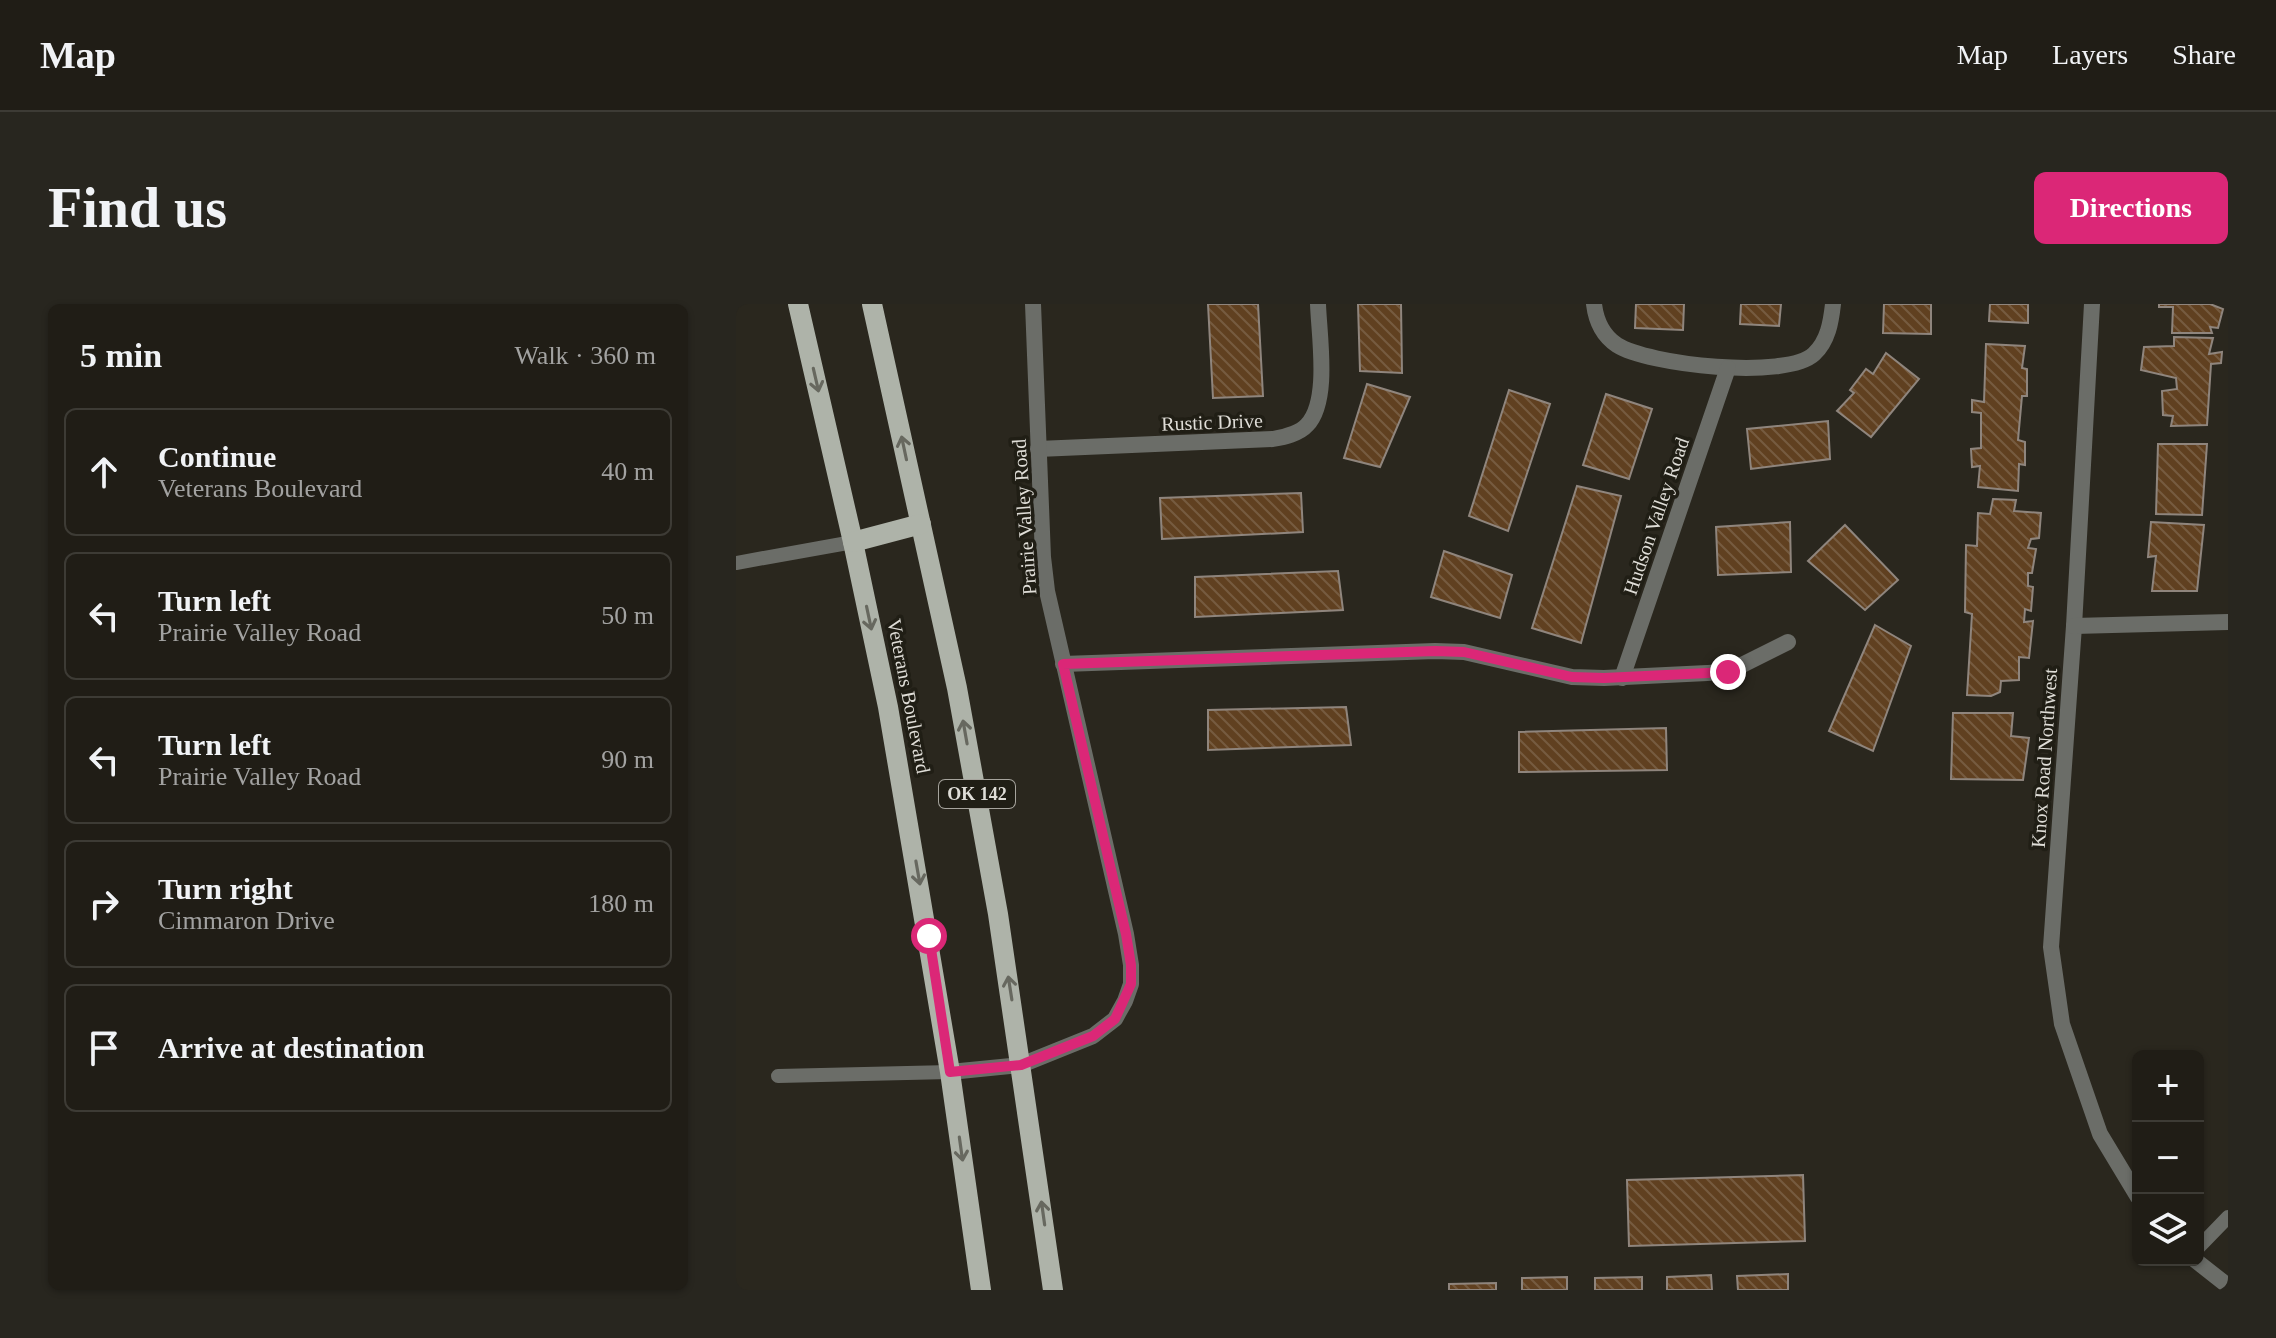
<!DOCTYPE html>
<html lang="en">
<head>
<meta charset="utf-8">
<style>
  body { margin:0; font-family:Georgia,serif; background:#28261f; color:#f1f3f6 }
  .controls { position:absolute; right:24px; bottom:24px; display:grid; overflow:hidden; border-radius:12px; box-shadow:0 2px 6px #0004 }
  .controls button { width:72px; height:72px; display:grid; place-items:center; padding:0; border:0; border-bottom:2px solid #3d3b35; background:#201d16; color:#f1f3f6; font:40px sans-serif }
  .stop { position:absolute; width:24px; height:24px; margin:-18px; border:6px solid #db2777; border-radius:50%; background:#fff }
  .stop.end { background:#db2777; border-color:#fff; box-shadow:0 2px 8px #0008 }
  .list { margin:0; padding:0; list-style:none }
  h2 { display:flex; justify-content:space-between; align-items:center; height:104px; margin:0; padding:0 32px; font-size:34px }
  h2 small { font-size:26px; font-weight:400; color:#a2a2a1 }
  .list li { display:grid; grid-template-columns:52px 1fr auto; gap:24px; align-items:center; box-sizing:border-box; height:128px; margin:0 16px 16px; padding:0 16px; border:2px solid #3d3b35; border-radius:12px }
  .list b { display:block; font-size:30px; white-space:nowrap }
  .list p { margin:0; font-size:26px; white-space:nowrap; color:#a2a2a1 }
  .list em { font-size:26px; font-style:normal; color:#a2a2a1 }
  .icon { flex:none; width:44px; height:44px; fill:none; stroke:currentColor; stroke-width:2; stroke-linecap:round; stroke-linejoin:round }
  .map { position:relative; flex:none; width:1492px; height:986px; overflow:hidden; border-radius:12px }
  header { display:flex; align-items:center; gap:48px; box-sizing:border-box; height:112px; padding:0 40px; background:#201d16; border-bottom:2px solid #3d3b35 }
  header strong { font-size:38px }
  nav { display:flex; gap:44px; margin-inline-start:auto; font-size:28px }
  .intro { display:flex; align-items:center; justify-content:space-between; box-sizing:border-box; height:192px; padding:0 48px }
  h1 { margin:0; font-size:56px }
  .button { padding:20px 36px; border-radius:12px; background:#db2777; color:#fff; font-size:28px; font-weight:700 }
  main { display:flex; gap:48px; padding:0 48px }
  aside { flex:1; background:#201d16; border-radius:12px; box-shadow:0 2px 6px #0004 }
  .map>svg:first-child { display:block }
</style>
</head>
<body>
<header>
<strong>Map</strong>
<nav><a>Map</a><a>Layers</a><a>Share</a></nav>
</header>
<div class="intro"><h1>Find us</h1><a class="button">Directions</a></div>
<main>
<aside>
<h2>5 min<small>Walk · 360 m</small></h2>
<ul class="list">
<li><svg class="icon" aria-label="ahead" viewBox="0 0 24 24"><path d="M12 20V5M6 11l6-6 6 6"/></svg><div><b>Continue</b><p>Veterans Boulevard</p></div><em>40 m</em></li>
<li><svg class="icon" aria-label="left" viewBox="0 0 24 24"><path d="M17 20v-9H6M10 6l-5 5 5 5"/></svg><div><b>Turn left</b><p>Prairie Valley Road</p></div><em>50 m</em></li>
<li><svg class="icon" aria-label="left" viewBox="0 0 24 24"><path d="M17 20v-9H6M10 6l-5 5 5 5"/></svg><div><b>Turn left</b><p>Prairie Valley Road</p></div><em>90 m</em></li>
<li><svg class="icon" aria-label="right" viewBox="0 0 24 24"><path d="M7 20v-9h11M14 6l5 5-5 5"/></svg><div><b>Turn right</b><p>Cimmaron Drive</p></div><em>180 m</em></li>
<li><svg class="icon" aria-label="arrive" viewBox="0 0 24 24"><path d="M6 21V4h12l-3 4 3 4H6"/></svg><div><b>Arrive at destination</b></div></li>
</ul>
</aside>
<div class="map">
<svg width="1492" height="986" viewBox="0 0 1492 986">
  <defs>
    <pattern id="building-back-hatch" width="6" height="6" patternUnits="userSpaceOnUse" patternTransform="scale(2)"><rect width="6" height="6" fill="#604020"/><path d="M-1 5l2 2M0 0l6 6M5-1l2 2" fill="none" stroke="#765b40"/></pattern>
  </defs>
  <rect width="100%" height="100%" fill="#2a271e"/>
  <g fill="url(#building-back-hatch)" stroke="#8f857d" stroke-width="2">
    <path d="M472,0h50l5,92 -50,2z"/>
    <path d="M622,0h43l1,69 -42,-2z"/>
    <path d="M900,0h48l-1,26 -48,-2z"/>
    <path d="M1005,0h40l-2,22 -39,-2z"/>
    <path d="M1148,0h47v30l-48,-1z"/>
    <path d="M1254,0h38v19l-39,-2z"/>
    <path d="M1423,0h51l13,5 -5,19 -8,-1 2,6h-40l1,-26h-14z"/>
    <path d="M1438,33l39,1 -4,16 13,-2 -1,11 -10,1 -4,61 -36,1 2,-10 -10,-1 -1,-24 15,-2 -1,-11 -35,-8 3,-23 30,-1z"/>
    <path d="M1250,40l39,2 -3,22 5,1v27h-5l-4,44 7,2v23l-6,-1 -1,27 -40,-4 2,-21 -8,1 -1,-18 10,-1v-35l-9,-1v-12l12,2z"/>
    <path d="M1150,49l33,26 -48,58 -34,-26 17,-18 -4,-3 16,-21 7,5z"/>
    <path d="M631,80l43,13 -30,70 -36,-9z"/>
    <path d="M773,86l41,14 -42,127 -39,-15z"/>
    <path d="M870,90l46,15 -23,70 -46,-14z"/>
    <path d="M1092,117l2,38 -79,10 -4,-40z"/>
    <path d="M1422,140h49l-5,71 -46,-1z"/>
    <path d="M841,182l44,10 -40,147 -49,-15z"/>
    <path d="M565,189l2,39 -141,7 -2,-41z"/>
    <path d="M1257,195l23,1 -2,11 27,2 -2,25 -8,1 -3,9 8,1 -4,24h-4v13l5,1 -2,24 -6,-2 -1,13 9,-1 -4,37 -10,-1v23l-18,1 -1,11 -9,4 -24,-1 5,-81 -7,-2 1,-67 11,1 1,-33 12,1z"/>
    <path d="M1054,218l1,50 -73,3 -2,-48z"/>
    <path d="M1415,218l53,3 -7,66h-45l4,-35 -8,1z"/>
    <path d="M1109,221l53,55 -33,30 -57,-49z"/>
    <path d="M708,247l68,24 -12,43 -69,-21z"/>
    <path d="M602,267l5,39 -148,7v-40z"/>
    <path d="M1139,321l36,21 -38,105 -44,-20z"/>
    <path d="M610,403l5,38 -143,5v-40z"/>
    <path d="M1217,409h60l-2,23 18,2 -6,42 -72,-1z"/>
    <path d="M930,424l1,42 -148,2v-40z"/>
    <path d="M1067,871l2,66 -176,5 -2,-66z"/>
    <path d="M1052,970v16h-50l-1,-14z"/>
    <path d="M975,971l1,15h-45v-13z"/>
    <path d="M831,973v13h-45v-12z"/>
    <path d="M906,973v13h-47v-12z"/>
    <path d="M760,979v7h-47v-6z"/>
  </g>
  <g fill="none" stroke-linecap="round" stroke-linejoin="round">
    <g stroke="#6b6d68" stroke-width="14">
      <path d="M0,259l117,-21"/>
      <path d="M42,772l172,-4"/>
      <path d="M1462,944l30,-31"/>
    </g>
    <g stroke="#6b6d68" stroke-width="16">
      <path d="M858,0c2,17 8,31 23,41 31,20 169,35 197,9 14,-13 17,-32 19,-50"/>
      <path d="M1356,0l-18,322 -23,321 11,77 38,110 38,63"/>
      <path d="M302,145l235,-10c11,-2 26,-5 34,-14 23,-24 12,-89 11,-121"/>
      <path d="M1338,322l154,-4"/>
      <path d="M327,360l372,-13 29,1 108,25 32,1 124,-6 60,-30"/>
      <path d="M886,374l106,-310"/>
      <path d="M214,768l71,-7 72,-29 22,-17 10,-18 6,-17v-19l-5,-31 -79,-343 -4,-34 -10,-253"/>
      <path d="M1459,956l33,26"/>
    </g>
    <g stroke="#aeb3a9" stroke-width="20">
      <path d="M62,0l55,238 35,165 62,365 31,218"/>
      <path d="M136,0l85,384 41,226 55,376"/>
      <path d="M117,238l68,-18"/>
    </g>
  </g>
  <defs><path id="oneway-shaft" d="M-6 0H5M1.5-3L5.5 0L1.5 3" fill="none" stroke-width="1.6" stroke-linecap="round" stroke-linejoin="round" transform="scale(2)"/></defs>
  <g stroke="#67685f">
    <use href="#oneway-shaft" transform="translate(80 76) rotate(77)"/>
    <use href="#oneway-shaft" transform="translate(168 144) rotate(-102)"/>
    <use href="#oneway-shaft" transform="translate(133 314) rotate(78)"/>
    <use href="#oneway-shaft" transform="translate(229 428) rotate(-100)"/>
    <use href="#oneway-shaft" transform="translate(182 569) rotate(80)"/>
    <use href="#oneway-shaft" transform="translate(274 684) rotate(-99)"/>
    <use href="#oneway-shaft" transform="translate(225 845) rotate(82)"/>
    <use href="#oneway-shaft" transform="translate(307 909) rotate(-98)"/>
  </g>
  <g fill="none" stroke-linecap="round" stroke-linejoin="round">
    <path stroke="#db2777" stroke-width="10" d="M193,632l21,136 71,-7 72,-29 22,-17 16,-35v-19l-5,-31 -63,-270 372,-13 29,1 108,25 32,1 124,-6"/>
  </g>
  <g text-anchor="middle" stroke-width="7" stroke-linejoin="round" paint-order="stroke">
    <rect fill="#201e15" stroke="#a6a49d" stroke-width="2" x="203" y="476" width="76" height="28" rx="6"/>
    <g font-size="18" font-weight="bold" fill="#dfddd7">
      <text x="241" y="496">OK 142</text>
    </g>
    <g font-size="20" fill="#dfddd7" stroke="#201e15">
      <text transform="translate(476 118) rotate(-2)" y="7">Rustic Drive</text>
      <text transform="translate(920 212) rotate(-71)" y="7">Hudson Valley Road</text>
      <text transform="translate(288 213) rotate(-94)" y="7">Prairie Valley Road</text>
      <text transform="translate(173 392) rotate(79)" y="7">Veterans Boulevard</text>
      <text transform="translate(1308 454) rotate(-86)" y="7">Knox Road Northwest</text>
    </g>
  </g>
</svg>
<div class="controls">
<button>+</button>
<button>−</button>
<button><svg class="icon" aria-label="layers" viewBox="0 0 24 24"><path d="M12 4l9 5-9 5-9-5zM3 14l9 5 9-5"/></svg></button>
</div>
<div class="stop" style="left:193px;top:632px"></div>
<div class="stop end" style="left:992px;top:368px"></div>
</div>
</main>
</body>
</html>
